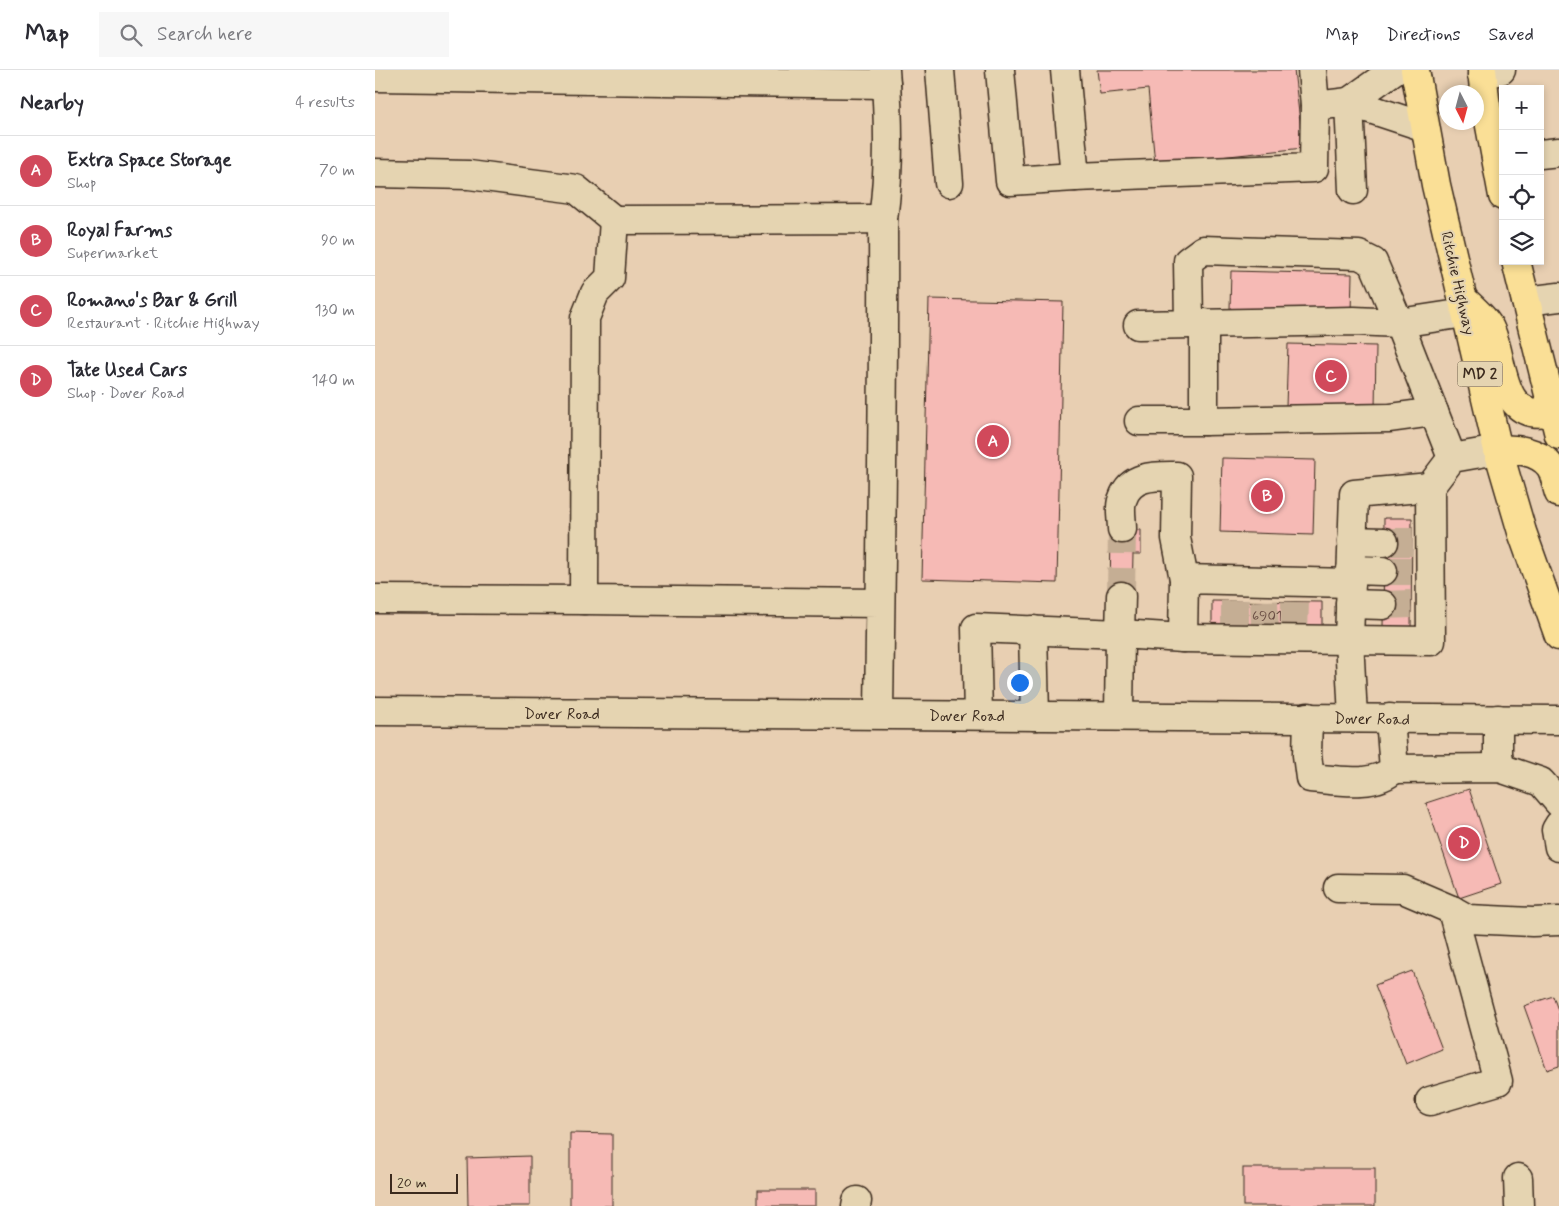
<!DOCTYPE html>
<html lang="en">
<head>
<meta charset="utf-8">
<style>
  body { margin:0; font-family:Mynerve,sans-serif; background:#f7f7f7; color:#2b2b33 }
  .controls { position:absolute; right:15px; top:15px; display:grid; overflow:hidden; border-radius:0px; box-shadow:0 2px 8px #0003 }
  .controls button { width:45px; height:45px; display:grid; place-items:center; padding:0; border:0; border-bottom:1px solid #e1e1e2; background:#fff; color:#2b2b33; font:25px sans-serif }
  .compass { position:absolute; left:1064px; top:15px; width:45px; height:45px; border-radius:50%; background:#fff; box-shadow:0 2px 8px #0003; rotate:174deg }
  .scale { position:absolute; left:15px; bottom:12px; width:68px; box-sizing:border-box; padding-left:5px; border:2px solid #3b2a1e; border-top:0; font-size:14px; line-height:18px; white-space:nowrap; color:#3b2a1e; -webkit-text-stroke:4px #e5d4b1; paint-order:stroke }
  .you { position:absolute; left:644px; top:612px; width:18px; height:18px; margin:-12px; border:4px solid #fff; border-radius:50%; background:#1a73e8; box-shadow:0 0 0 8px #1a73e833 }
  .badge { display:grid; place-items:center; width:32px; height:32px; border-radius:50%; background:#d1495b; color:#fff; font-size:16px; font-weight:700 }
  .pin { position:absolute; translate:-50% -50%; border:2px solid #fff; box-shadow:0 1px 5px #0006 }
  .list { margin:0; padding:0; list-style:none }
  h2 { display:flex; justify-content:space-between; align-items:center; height:65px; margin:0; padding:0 20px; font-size:21px }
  h2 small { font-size:16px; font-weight:400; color:#7c7c81 }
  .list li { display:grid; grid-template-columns:32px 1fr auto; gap:15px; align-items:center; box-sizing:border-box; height:70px; padding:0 20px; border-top:1px solid #e1e1e2 }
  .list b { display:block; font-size:19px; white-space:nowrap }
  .list p { margin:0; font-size:16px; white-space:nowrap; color:#7c7c81 }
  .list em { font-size:16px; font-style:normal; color:#7c7c81 }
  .icon { flex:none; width:28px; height:28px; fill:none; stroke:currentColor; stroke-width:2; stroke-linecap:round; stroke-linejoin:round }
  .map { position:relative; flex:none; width:1184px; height:1136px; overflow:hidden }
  header { display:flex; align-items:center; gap:30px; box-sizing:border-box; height:70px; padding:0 25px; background:#fff; border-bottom:1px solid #e1e1e2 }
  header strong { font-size:24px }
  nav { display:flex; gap:28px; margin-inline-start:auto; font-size:18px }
  .search { width:350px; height:45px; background:#f7f7f7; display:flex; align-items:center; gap:12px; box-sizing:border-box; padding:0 18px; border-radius:0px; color:#7c7c81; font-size:19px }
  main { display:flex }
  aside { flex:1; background:#fff }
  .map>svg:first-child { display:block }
</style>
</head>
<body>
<header>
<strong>Map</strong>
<div class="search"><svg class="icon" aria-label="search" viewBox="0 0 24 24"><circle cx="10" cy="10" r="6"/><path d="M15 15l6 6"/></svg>Search here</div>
<nav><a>Map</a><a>Directions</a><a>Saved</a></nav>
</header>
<main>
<aside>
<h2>Nearby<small>4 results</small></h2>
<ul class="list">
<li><span class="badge">A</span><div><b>Extra Space Storage</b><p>Shop</p></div><em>70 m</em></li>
<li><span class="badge">B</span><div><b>Royal Farms</b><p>Supermarket</p></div><em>90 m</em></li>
<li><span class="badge">C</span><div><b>Romano's Bar &amp; Grill</b><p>Restaurant · Ritchie Highway</p></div><em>130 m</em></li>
<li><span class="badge">D</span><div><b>Tate Used Cars</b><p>Shop · Dover Road</p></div><em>140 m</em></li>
</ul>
</aside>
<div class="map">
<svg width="1184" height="1136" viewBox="0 0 1184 1136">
  <rect width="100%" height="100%" fill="#e8cfb2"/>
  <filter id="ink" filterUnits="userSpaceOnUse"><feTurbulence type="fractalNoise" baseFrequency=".02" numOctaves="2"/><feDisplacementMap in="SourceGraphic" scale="10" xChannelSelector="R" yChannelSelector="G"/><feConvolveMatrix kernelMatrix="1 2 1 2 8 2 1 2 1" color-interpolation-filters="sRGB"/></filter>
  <g filter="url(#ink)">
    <g fill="#f6bab5" stroke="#3b2a1e">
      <path d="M722,0h197l9,78 -148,16 -7,-75 -48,5z"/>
      <path d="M856,201l121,3 -1,38 -121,-3z"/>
      <path d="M554,229l134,3 -6,281 -135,-4z"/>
      <path d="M913,274l88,2 -1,63 -89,-2z"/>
      <path d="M847,388l93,2 -2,75 -93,-3z"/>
      <path d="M1009,448h28l-1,111h-28z"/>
      <path d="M736,459l30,1v24h-8l-1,42h-22z"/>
      <path d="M837,531l110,1v28l-110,-1z"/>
      <path d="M1094,719l32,95 -42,14 -33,-95z"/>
      <path d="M1037,901l30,78 -36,15 -31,-79z"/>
      <path d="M1178,926l6,17v53l-12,4 -23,-64z"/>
      <path d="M195,1063l42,1v72h-42z"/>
      <path d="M155,1086v50h-62l-1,-48z"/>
      <rect x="868" y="1098" width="132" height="38"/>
      <rect x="383" y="1120" width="57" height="16"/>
    </g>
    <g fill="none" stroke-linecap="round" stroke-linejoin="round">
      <g stroke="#c5ae94" stroke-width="28" stroke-dasharray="28 14" stroke-linecap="butt">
        <path d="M1009,472h28"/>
        <path d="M1008,501h29"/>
        <path d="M746,526l1,-67"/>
        <path d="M860,531v28"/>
        <path d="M889,531l1,28"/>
        <path d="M1008,535l28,-1"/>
        <path d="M919,560l1,-28"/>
      </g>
      <defs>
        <g id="minor">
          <path d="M565,0l9,113"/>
          <path d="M625,0l10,111 65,-4"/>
          <path d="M690,0l10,107 239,-9 1,-62"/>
          <path d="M937,0l3,36 34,-4 4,88"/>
          <path d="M1019,0l-45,32 76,25"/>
          <path d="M1107,5l19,-5"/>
          <path d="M0,7l511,7"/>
          <path d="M1165,84l19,-2"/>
          <path d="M0,103l94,2 107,14 38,31"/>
          <path d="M508,149c7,-50 6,-99 2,-149"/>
          <path d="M1151,231l33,-4"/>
          <path d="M829,253v98l186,-3 44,-6"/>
          <path d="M763,255l216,-4 45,2 -26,-61 -14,-7 -156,-5 -15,11 1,62"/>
          <path d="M764,351h65"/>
          <path d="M1077,388l-53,-135 66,-10"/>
          <path d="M747,459c0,-9 -3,-23 1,-31 8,-24 34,-22 54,-22l-1,62 8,41"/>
          <path d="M977,471l32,1"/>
          <path d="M976,500l32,1"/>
          <path d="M0,529l209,1"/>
          <path d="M975,534l33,1"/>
          <path d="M658,560l2,86"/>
          <path d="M808,568l1,-59 167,4"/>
          <path d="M0,641l1184,9"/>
          <path d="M504,644c2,-165 5,-330 4,-495l-269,1 -4,58 -15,15 -10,25 -1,282 296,3"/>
          <path d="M603,645l-2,-87 144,6 1,-38"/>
          <path d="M744,646l1,-82 63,4 166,2 5,-146 76,-7"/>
          <path d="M933,647l-1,38 3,23c26,2 64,10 84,-9l-4,-51"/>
          <path d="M978,647l-4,-77 82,1 -1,-154 22,-29 46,-8"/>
          <path d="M1123,649v35l2,14"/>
          <path d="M1019,699l106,-1 41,14 18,21"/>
          <path d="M1184,755l-3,5 3,17"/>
          <path d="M963,818l65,1 49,21 16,9 64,3 27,-1"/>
          <path d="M1055,1031l68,-20 -46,-171"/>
          <path d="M1143,1108l1,28"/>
          <path d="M481,1136l1,-5"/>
        </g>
        <g id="major">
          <path d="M1040,0l21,115 62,265 24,82 37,104"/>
          <path d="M1107,0l3,29 18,97"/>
          <path d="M1141,191l43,174"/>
          <path d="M1088,229c9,9 24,21 28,32 14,33 8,93 62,80"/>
          <path d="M1123,380c17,-2 41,1 52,16 5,7 6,19 9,27"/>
        </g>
      </defs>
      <use href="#minor" stroke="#3b2a1e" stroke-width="31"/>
      <use href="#major" stroke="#3b2a1e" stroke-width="31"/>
      <use href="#minor" stroke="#e5d4b1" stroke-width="28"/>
      <use href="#major" stroke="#fadf96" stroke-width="28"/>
    </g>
  </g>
  <g text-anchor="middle" stroke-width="4.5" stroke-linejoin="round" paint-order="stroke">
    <g font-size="14" fill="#6a4e44">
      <text x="892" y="550">6901</text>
    </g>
    <rect fill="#e5d4b1" stroke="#6e5d4a" stroke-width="1" x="1082.5" y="291.5" width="45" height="25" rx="4"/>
    <g font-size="15" font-weight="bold" fill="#3b2a1e">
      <text x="1105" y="309">MD 2</text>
    </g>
    <g font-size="16" fill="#3b2a1e" stroke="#e5d4b1">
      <text transform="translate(1084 213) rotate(77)" y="6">Ritchie Highway</text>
      <text x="187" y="649">Dover Road</text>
      <text x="592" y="651">Dover Road</text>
      <text transform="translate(997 648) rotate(1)" y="6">Dover Road</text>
    </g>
  </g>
</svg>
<div class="controls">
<button>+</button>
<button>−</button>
<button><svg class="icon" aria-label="locate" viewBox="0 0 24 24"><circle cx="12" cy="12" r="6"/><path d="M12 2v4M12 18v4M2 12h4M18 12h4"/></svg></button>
<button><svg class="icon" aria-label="layers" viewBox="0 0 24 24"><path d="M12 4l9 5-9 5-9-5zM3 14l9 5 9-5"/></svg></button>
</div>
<svg class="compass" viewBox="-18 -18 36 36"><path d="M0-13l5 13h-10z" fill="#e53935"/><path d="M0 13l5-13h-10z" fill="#7c7c81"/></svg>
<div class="scale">20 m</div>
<div class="you"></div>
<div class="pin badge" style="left:618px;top:371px">A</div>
<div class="pin badge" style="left:892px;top:426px">B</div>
<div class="pin badge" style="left:956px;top:306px">C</div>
<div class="pin badge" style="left:1089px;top:773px">D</div>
</div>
</main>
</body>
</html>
